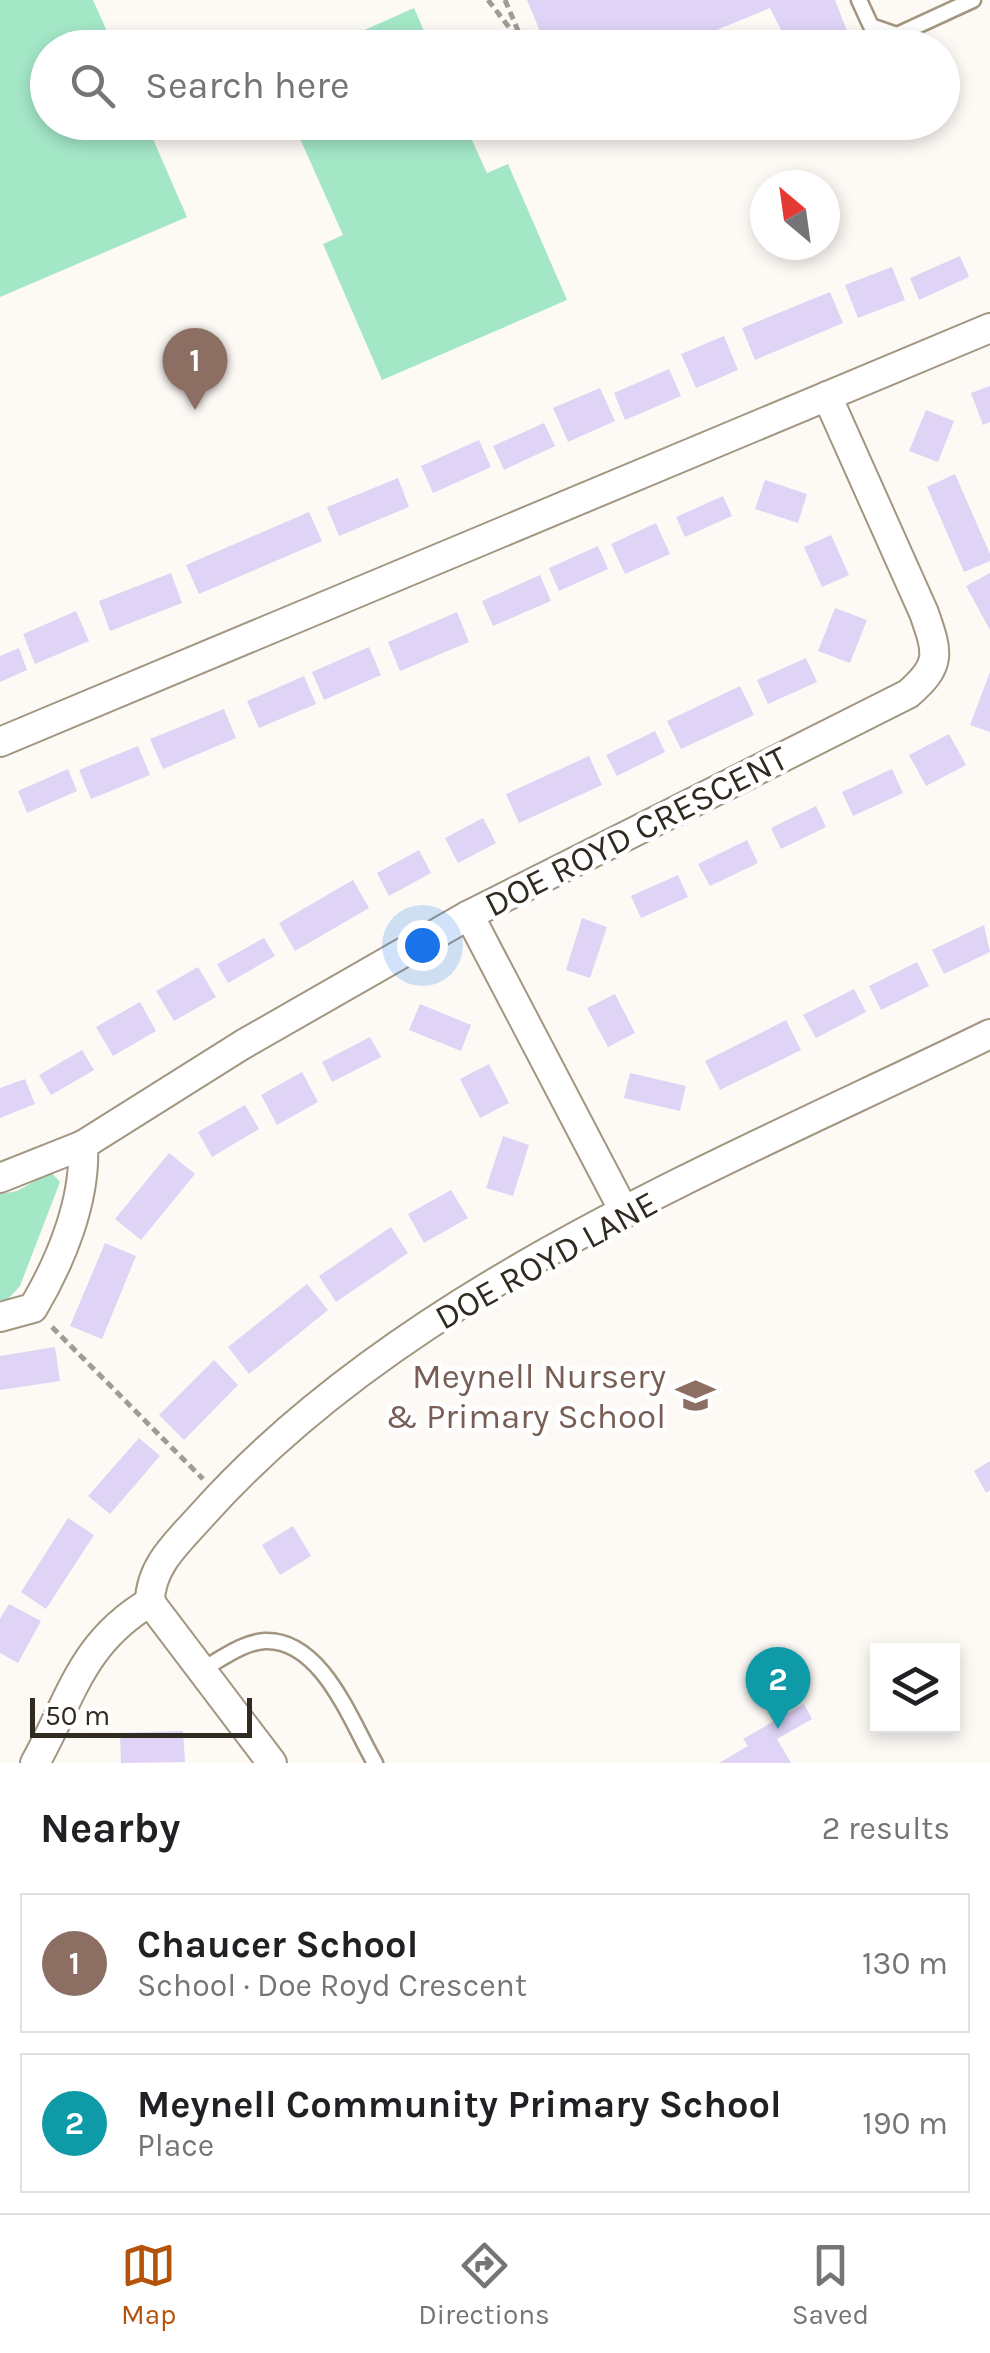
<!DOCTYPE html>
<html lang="en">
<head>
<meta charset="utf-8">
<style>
  body { margin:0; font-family:Karla,sans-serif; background:#f2f2f2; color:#202124 }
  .controls { position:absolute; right:30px; bottom:30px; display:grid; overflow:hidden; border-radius:0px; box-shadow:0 5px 15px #0003 }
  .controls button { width:90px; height:90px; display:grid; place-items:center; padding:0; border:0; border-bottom:2px solid #e0e0e0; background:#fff; color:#202124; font:50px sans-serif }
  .compass { position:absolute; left:750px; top:170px; width:90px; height:90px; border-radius:50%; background:#fff; box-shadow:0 5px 15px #0003; rotate:331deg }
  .scale { position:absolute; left:30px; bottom:25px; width:222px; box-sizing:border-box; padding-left:10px; border:5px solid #302a21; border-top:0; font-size:28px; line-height:35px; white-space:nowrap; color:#302a21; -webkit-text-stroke:8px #fff; paint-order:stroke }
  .you { position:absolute; left:422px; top:945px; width:35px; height:35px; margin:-25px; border:8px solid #fff; border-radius:50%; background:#1a73e8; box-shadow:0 0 0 15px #1a73e833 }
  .badge { display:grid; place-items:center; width:65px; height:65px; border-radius:50%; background:#b45309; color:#fff; font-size:32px; font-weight:700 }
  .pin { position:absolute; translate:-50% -82px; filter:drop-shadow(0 2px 5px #0008) }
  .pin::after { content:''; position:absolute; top:52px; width:35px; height:30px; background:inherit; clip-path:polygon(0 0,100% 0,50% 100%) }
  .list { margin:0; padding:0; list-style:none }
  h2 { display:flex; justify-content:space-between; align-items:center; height:130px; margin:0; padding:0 40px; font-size:42px }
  h2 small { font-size:32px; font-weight:400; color:#757577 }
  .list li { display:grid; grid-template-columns:65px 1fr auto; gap:30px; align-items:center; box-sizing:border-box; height:140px; margin:0 20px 20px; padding:0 20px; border:2px solid #e0e0e0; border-radius:0px }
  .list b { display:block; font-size:38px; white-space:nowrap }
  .list p { margin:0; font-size:32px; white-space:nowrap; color:#757577 }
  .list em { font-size:32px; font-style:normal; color:#757577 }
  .icon { flex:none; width:55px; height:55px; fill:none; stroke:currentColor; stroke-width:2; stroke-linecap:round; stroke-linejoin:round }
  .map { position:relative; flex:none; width:990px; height:1763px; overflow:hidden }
  .search { position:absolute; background:#fff; box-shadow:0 5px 15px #0003; left:30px; right:30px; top:30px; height:110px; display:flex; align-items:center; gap:25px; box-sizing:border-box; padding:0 35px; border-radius:55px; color:#757577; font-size:38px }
  .sheet { height:450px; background:#fff }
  nav { display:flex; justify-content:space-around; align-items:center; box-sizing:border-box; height:140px; border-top:2px solid #e0e0e0; background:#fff; font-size:28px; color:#757577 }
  nav a { display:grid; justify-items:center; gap:5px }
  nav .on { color:#b45309 }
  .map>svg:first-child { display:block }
</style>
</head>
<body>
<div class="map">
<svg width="990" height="1763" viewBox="0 0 990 1763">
  <rect width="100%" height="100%" fill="#fdfaf6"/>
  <g fill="#a3e7c7">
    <path d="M0,0h93l21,47 -66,1v74l98,1 41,94 -187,80z"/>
    <path d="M414,8l17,39h-105z"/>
    <path d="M293,123h171l23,50 21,-9 59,136 -185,80 -59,-136 20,-9z"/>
    <path d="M51,1172l9,10 -40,104 -13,14h-7v-106l17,-3z"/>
  </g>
  <g fill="#dfd3f6">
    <path d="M527,0h308l18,46 -63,2 -20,-40 -97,40h-126z"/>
    <path d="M960,256l9,21 -50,23 -9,-22z"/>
    <path d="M892,267l13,33 -47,18 -13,-33z"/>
    <path d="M830,292l13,31 -88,37 -13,-32z"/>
    <path d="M724,336l14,34 -42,18 -15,-34z"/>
    <path d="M669,369l12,27 -56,24 -11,-27z"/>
    <path d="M990,386v36l-7,3 -12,-32z"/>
    <path d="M600,388l15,33 -47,21 -15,-34z"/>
    <path d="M926,410l28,11 -16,41 -29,-11z"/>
    <path d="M544,423l11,23 -51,24 -11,-24z"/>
    <path d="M479,440l12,27 -58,26 -12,-27z"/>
    <path d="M955,474l35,80v7l-26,11 -37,-85z"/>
    <path d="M398,478l11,29 -70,29 -12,-29z"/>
    <path d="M765,480l42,14 -9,29 -43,-14z"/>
    <path d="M723,496l9,20 -47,21 -9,-20z"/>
    <path d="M309,512l13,29 -123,53 -13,-29z"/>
    <path d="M656,523l14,31 -45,20 -14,-30z"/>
    <path d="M831,535l18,40 -27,12 -18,-40z"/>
    <path d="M598,546l10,23 -49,22 -10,-23z"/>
    <path d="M171,573l11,30 -72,28 -11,-30z"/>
    <path d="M990,573v57l-24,-44z"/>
    <path d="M540,575l11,26 -58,25 -11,-25z"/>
    <path d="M835,608l32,12 -17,43 -32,-12z"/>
    <path d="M76,611l13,30 -54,23 -12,-30z"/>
    <path d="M457,612l12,30 -69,29 -12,-29z"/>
    <path d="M369,647l12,28 -57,25 -12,-28z"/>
    <path d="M19,648l8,22 -27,12v-26z"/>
    <path d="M806,658l11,24 -49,22 -11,-24z"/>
    <path d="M990,672v60l-20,-7z"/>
    <path d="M304,676l12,28 -57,24 -12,-27z"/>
    <path d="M740,686l14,29 -73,34 -14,-28z"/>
    <path d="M224,709l12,29 -73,31 -13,-30z"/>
    <path d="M655,731l10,21 -48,24 -11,-21z"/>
    <path d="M949,734l17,31 -40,21 -17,-31z"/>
    <path d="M138,746l12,29 -59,24 -12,-29z"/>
    <path d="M589,756l13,29 -83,38 -13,-29z"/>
    <path d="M68,769l9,22 -50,22 -9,-22z"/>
    <path d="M892,769l11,24 -50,23 -11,-24z"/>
    <path d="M816,806l10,21 -45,22 -10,-21z"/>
    <path d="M483,818l13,25 -38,20 -13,-25z"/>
    <path d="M747,840l11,23 -48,23 -12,-22z"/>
    <path d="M419,850l12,23 -42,23 -12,-23z"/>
    <path d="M678,875l10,22 -47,21 -10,-22z"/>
    <path d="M353,880l16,28 -74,43 -16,-28z"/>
    <path d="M582,918l25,9 -17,51 -24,-8z"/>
    <path d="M984,925l6,27 -46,22 -12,-24z"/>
    <path d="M264,938l11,18 -47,27 -11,-19z"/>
    <path d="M917,962l12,24 -48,24 -12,-24z"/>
    <path d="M198,967l18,30 -42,24 -18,-30z"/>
    <path d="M854,989l12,23 -50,26 -13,-23z"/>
    <path d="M615,994l20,39 -27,14 -21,-39z"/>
    <path d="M140,1002l16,29 -43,25 -17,-29z"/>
    <path d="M420,1004l51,21 -10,26 -52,-21z"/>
    <path d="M786,1020l15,30 -81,40 -15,-29z"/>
    <path d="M370,1037l11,20 -49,25 -10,-20z"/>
    <path d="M82,1050l12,20 -43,25 -12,-20z"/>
    <path d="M489,1064l20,39 -29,15 -20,-39z"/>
    <path d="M302,1072l16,30 -41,23 -16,-30z"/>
    <path d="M630,1073l56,13 -6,25 -56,-13z"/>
    <path d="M25,1079l10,25 -35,14v-30z"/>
    <path d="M245,1105l14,24 -47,28 -14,-25z"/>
    <path d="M503,1136l26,9 -16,51 -27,-8z"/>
    <path d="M169,1153l26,21 -54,66 -26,-21z"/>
    <path d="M451,1190l17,28 -44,25 -16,-29z"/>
    <path d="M391,1227l17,26 -72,49 -17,-26z"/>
    <path d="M105,1243l31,13 -34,83 -32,-13z"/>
    <path d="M307,1284l21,26 -79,64 -21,-27z"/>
    <path d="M55,1347l5,34 -60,9v-34z"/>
    <path d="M214,1360l24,25 -54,55 -25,-25z"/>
    <path d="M139,1438l21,18 -50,58 -22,-18z"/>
    <path d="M990,1461v29l-4,3 -12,-22z"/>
    <path d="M68,1518l26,17 -48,74 -25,-17z"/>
    <path d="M293,1526l18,30 -31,19 -18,-30z"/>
    <path d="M9,1604l32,17 -23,42 -18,-10v-34z"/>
    <path d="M804,1704l8,15 -35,20 14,24h-72l29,-17 -5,-7z"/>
    <path d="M183,1731l2,31 -64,1 -1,-30z"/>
  </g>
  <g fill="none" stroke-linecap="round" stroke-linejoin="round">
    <defs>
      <g id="service">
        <path d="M859,0l12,26 26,9 76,-35"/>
        <path d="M201,1670c19,-10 42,-28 64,-29 57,-2 86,81 110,122"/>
      </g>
      <g id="minor">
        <path d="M0,742l990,-414"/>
        <path d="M469,915l156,298"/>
        <path d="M0,1178l83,-33 159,-100 227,-130 439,-221c34,-29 30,-41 16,-81l-97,-217"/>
        <path d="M0,1317l33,-9c28,-47 53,-108 50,-163"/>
        <path d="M150,1602c0,-37 30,-62 53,-88 200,-224 521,-350 787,-480"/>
        <path d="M150,1602l122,161"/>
        <path d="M35,1763c37,-66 46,-120 115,-161"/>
      </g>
    </defs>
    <use href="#service" stroke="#a39680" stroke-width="19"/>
    <use href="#minor" stroke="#a39680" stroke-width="32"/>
    <g stroke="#9f9b95" stroke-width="5" stroke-dasharray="8 5" stroke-linecap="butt">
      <path d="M488,0l37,48"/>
      <path d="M505,0l17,40"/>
      <path d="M52,1327l151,152"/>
    </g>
    <use href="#service" stroke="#fff" stroke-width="14"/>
    <use href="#minor" stroke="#fff" stroke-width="28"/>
  </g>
  <defs>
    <symbol id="school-bare" viewBox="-9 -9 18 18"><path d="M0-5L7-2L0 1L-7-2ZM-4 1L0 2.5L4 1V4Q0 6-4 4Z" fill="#8d6e63" stroke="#fff" stroke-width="2.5" paint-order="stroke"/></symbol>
  </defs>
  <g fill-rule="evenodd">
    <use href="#school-bare" x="668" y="1368" width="55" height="55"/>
  </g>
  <g text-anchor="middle" stroke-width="9" stroke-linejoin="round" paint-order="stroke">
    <g font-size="35" fill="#302a21" stroke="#fff">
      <text transform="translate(636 831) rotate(-27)" y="12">DOE ROYD CRESCENT</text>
      <text transform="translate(546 1260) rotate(-29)" y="12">DOE ROYD LANE</text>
    </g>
    <g font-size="35" fill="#785e54" stroke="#fff" text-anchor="end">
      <text x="666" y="1388">Meynell Nursery<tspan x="666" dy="40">&amp; Primary School</tspan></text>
    </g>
  </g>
</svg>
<div class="controls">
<button><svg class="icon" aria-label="layers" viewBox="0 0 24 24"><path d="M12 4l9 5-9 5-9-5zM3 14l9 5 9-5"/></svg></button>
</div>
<svg class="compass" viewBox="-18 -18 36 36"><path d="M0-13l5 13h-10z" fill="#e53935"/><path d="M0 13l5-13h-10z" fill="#757577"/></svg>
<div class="scale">50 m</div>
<div class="you"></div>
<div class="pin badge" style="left:195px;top:410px;background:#8d6e63">1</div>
<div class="pin badge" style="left:778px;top:1729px;background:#0f9aa8">2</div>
<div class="search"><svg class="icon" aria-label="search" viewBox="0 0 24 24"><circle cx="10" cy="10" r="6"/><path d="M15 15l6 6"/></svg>Search here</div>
</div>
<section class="sheet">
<h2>Nearby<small>2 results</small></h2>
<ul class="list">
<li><span class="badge" style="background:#8d6e63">1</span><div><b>Chaucer School</b><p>School · Doe Royd Crescent</p></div><em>130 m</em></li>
<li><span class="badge" style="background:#0f9aa8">2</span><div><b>Meynell Community Primary School</b><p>Place</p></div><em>190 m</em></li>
</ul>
</section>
<nav>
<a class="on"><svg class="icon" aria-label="map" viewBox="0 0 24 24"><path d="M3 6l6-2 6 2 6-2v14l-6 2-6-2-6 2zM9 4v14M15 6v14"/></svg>Map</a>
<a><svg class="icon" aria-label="directions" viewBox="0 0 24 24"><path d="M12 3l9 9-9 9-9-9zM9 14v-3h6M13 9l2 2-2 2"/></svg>Directions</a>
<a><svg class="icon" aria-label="saved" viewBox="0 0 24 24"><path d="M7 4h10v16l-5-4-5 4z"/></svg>Saved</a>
</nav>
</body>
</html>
